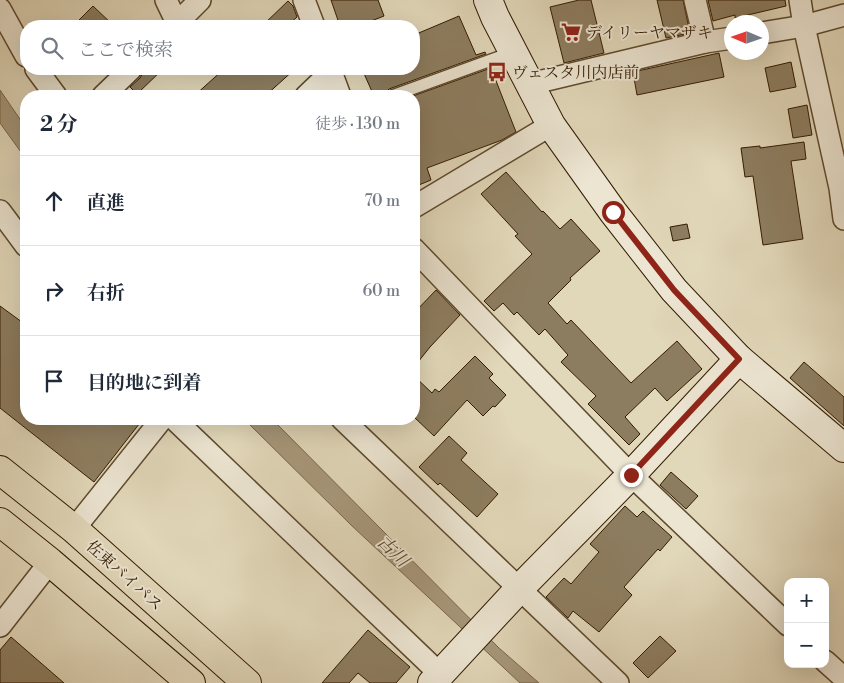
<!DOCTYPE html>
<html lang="ja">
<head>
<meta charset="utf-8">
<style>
  body { margin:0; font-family:"Libre Bodoni","Noto Serif JP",serif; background:#f2f2f3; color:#1f2937 }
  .controls { position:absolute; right:15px; bottom:15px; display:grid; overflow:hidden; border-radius:10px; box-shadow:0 5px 20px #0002 }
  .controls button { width:45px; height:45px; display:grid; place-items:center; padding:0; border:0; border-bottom:1px solid #e0e1e3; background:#fff; color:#1f2937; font:25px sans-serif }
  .compass { position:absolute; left:724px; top:15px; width:45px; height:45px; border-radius:50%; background:#fff; box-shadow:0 5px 20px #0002; rotate:272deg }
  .stop { position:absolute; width:15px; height:15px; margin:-11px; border:4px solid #8f2418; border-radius:50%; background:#fff }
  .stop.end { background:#8f2418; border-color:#fff; box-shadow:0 1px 5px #0008 }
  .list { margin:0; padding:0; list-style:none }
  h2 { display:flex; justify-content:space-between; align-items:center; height:65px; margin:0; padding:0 20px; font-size:21px }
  h2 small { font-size:16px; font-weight:400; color:#747a83 }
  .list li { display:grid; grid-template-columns:32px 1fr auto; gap:15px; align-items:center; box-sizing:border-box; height:90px; padding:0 20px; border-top:1px solid #e0e1e3 }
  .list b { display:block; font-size:19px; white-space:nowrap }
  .list em { font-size:16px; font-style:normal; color:#747a83 }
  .icon { flex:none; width:28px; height:28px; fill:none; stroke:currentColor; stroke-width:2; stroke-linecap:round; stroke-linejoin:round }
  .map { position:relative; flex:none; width:844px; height:683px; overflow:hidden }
  .search { position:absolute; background:#fff; box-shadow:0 5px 20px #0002; left:20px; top:20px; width:400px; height:55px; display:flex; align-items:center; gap:12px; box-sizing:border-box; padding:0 18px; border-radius:20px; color:#747a83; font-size:19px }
  .panel { position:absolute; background:#fff; box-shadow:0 5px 20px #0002; left:20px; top:90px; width:400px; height:335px; border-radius:20px }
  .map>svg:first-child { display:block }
</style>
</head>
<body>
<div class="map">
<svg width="844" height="683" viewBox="0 0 844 683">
  <rect width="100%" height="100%" fill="#e1d7b9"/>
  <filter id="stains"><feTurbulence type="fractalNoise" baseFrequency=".004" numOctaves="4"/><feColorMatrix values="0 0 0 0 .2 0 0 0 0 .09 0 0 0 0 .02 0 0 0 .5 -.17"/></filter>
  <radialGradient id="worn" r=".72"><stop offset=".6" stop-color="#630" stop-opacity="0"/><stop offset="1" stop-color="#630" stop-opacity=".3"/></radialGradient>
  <g fill="#a6977a" stroke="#786549">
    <path d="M0,90l26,38v31l-26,-36z"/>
    <path d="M244,419h28l227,229 40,35h-19l-169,-158z"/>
  </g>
  <g fill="#8d7d60" stroke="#331b00">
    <path d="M331,0h47l6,16 -26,10h-18z"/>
    <path d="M579,0h12l13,53 -40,10 -14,-56z"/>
    <path d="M657,0h26l7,33 -24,5z"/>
    <path d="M708,0h77l1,6 -51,12v-3l-22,6z"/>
    <path d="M288,1l5,5 4,11 -10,9h-25z"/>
    <path d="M93,6l21,20h-41z"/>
    <path d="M459,16l17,39 9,-3 1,2 -97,35 -3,3 -1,4h-11l-12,-27h52v-34z"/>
    <path d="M719,53l5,24 -87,18 -4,-23z"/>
    <path d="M791,62l5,25 -26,5 -5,-24z"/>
    <path d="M491,68l25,64 -14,8 -75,28 4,12 -17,7 -1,-91z"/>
    <path d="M143,69h20l-26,25 -7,-7 10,-9 3,-5z"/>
    <path d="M224,69h71l-30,27h-71z"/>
    <path d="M807,105l5,30 -19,3 -5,-29z"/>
    <path d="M804,142l2,17 -15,2 12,78 -40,6 -10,-69 -8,1 -4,-29 19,-2v2z"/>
    <path d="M506,172l36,40 1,-1 17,18 11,-10 29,32 -30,27 1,2 -23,23 19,21 4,-4 60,63 46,-42 25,28 -35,32 -12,-13 -30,29 15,17 -11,11 -41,-41 8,-8 -35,-34 7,-7 -23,-26 -6,6 -22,-23 -3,3 -11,-12 -9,8 -10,-10 48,-47 -17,-18 3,-2 -37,-40z"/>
    <path d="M687,224l3,14 -17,3 -3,-14z"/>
    <path d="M436,290l24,25 -30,32 -16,20v-32l6,-8 -6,-6v-8z"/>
    <path d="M0,306l26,19v94h117l-49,63 -94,-74z"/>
    <path d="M475,356l18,18 -4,4 17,17 -11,12 -2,-1 -10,10 -16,-16 -33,36 -20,-19v-41l18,17 3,-4 4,3z"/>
    <path d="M804,362l40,35v29l-54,-48z"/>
    <path d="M449,436l18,17 -6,7 37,34 -21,23 -37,-34 -2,2 -19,-18z"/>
    <path d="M671,472l27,24 -12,13 -26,-24z"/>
    <path d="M625,506l12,11 6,-6 29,26 -12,14 -2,-2 -34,38 8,8 -33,37 -26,-21 -5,7 -22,-21 18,-19 7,6 28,-32 -9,-8z"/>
    <path d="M368,630l42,37 -14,16h-26l-12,-10 -9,10h-27z"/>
    <path d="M660,636l16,15 -28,27 -15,-15z"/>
    <path d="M11,637l53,46h-64v-33z"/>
  </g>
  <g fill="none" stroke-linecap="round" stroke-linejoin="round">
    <defs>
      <path id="lane" d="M392,96l121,-44"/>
      <g id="street">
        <path d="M166,0l11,23"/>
        <path d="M304,0l10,26"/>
        <path d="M695,0l10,42"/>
        <path d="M800,0l4,26 36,162 4,31"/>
        <path d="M0,9l26,47"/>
        <path d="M174,26l26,-26"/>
        <path d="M762,33l42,-7 40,-11"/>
        <path d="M36,69l20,27"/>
        <path d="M330,69l10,27"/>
        <path d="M530,84l175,-42 27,-4"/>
        <path d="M103,96l28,-27"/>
        <path d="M306,96l25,-24"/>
        <path d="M414,207l137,-82"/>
        <path d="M0,211l26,35"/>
        <path d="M414,249l217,226 157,150"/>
        <path d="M174,419l266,255"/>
        <path d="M342,419l276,264"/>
        <path d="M74,529l88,-110"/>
        <path d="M0,626l50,-64"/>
        <path d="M825,661l19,17"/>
      </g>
      <g id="secondary">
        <path d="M488,0l7,17 56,108 62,87 61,78 65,69 105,89"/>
        <path d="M432,683l87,-94 112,-114 108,-116"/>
      </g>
      <g id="highway">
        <path d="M0,470l74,59 173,154"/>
        <path d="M0,522l50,40 141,121"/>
      </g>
    </defs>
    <use href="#lane" stroke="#5e4a2e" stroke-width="14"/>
    <use href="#street" stroke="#5e4a2e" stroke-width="24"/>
    <use href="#secondary" stroke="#331b00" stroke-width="30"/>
    <use href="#highway" stroke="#331b00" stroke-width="30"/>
    <use href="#lane" stroke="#ece5d2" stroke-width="11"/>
    <use href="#street" stroke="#ece5d2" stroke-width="21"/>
    <use href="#secondary" stroke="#ece5d2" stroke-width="28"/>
    <use href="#highway" stroke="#e1d7b9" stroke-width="28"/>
  </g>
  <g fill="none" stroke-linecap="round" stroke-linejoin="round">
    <path stroke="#8f2418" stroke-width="6" d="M613,212l61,78 65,69 -108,116"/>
  </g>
  <defs>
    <symbol id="supermarket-bare" viewBox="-9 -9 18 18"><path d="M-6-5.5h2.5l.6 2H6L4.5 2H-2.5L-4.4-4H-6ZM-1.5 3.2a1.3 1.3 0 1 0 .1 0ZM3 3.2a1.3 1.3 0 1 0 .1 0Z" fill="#8f2418" stroke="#ece5d2" stroke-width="2.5" paint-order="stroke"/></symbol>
    <symbol id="bus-bare" viewBox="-9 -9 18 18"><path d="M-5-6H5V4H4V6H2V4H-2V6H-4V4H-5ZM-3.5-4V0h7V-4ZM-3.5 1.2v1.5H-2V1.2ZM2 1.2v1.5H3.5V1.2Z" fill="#8f2418" stroke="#ece5d2" stroke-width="2.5" paint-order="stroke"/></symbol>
  </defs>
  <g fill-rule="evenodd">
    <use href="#supermarket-bare" x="557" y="18" width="28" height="28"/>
    <use href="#bus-bare" x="483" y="58" width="28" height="28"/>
  </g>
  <g text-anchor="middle" stroke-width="4" stroke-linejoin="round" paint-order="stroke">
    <g font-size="16" fill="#331b00" stroke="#ece5d2" text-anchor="start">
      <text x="586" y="38">デイリーヤマザキ</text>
      <text x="512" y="78">ヴェスタ川内店前</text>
    </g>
    <g font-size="16" fill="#331b00" stroke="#ece5d2">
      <text transform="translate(125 575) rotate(42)" y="6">佐東バイパス</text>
    </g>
    <g font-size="18" font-style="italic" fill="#5b462b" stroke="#ece5d2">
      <text transform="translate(393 551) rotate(44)" y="6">古川</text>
    </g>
  </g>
  <rect width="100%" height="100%" filter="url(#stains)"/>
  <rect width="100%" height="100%" fill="url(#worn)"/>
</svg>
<div class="controls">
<button>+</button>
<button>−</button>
</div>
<svg class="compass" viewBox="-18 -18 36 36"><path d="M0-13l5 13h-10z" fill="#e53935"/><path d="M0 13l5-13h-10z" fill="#747a83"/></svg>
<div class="stop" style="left:613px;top:212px"></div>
<div class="stop end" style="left:631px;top:475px"></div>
<div class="search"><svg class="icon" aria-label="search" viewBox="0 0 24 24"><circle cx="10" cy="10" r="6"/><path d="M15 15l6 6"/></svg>ここで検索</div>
<section class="panel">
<h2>2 分<small>徒歩 · 130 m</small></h2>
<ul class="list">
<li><svg class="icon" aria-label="ahead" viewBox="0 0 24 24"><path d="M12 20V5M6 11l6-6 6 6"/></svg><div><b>直進</b></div><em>70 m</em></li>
<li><svg class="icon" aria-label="right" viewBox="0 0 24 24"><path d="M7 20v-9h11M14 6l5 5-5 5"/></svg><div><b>右折</b></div><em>60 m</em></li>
<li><svg class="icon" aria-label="arrive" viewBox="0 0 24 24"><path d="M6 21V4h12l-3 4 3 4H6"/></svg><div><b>目的地に到着</b></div></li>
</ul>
</section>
</div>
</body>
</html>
